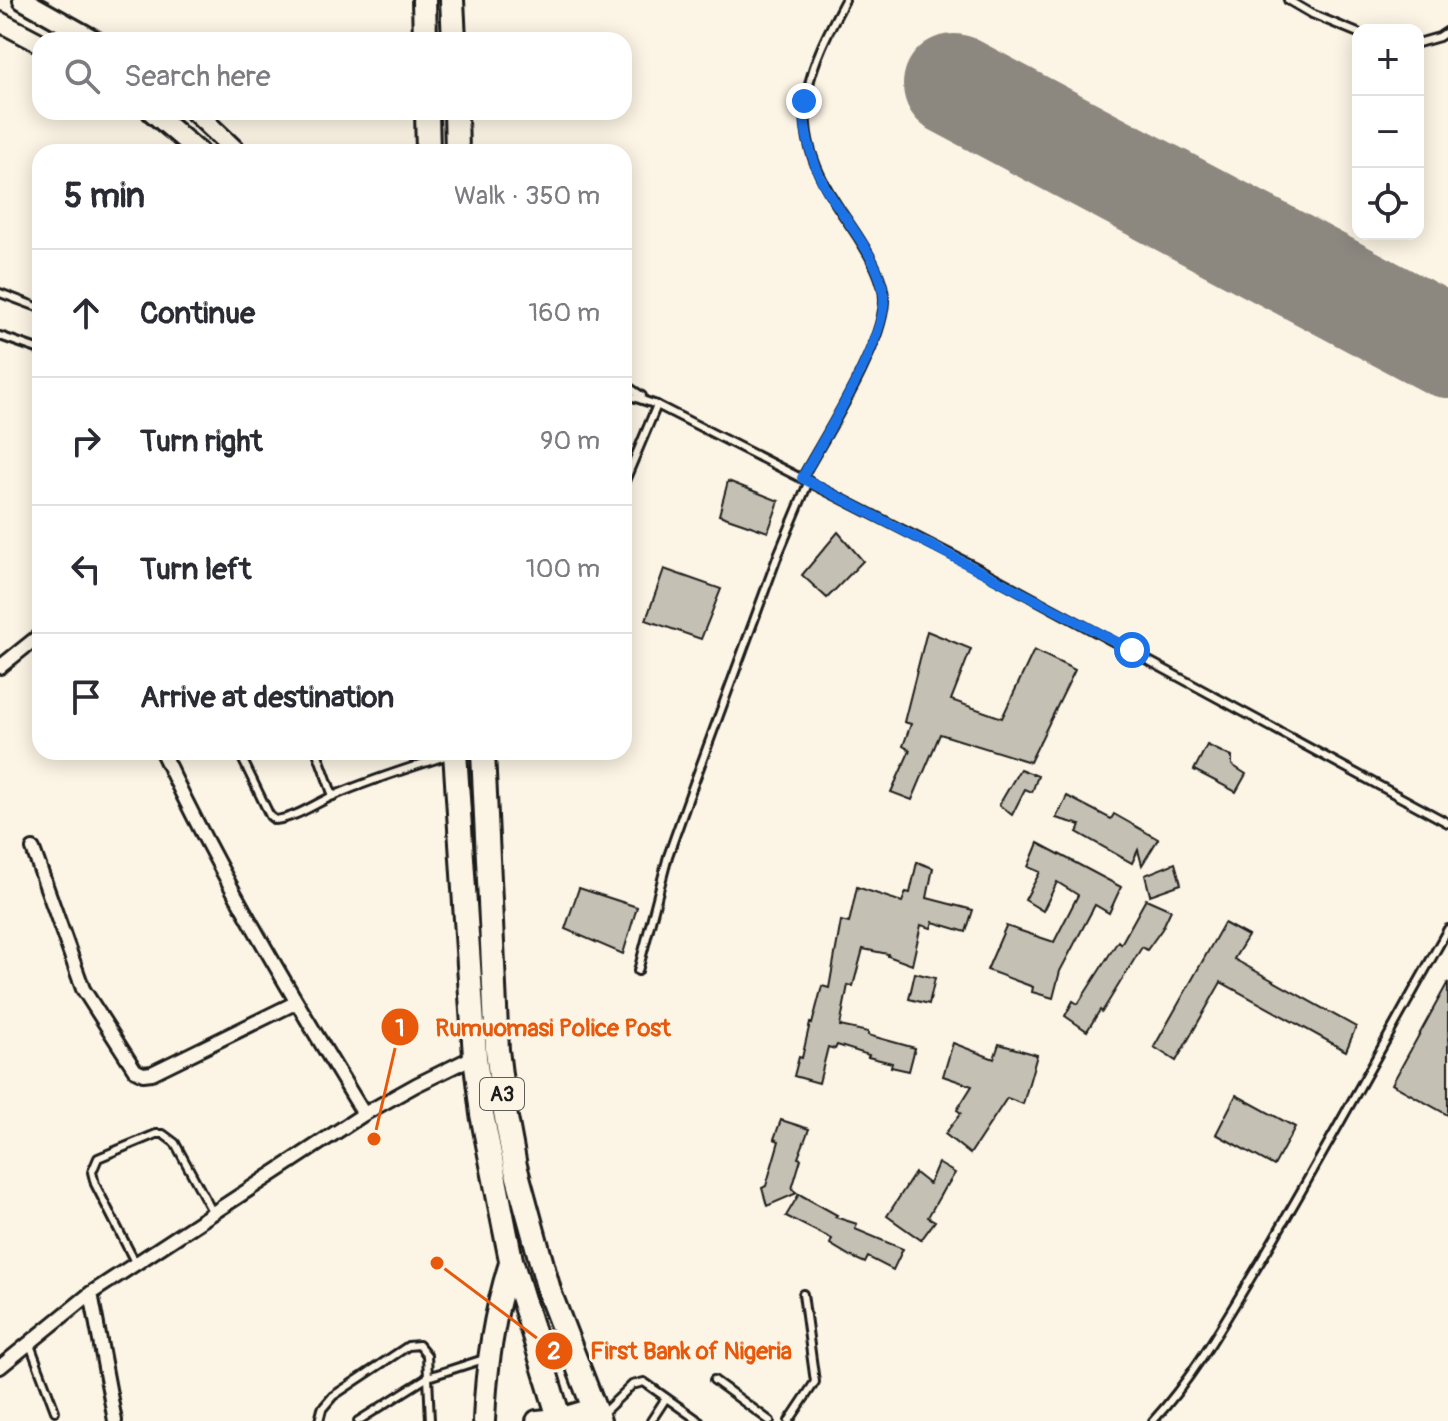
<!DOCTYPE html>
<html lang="en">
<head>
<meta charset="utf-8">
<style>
  body { margin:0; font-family:Pangolin,sans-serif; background:#f2f2f3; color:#2b2b33 }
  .controls { position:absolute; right:24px; top:24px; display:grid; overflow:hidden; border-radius:16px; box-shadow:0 4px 20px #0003 }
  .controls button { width:72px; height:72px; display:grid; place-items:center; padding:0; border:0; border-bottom:2px solid #e1e1e2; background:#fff; color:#2b2b33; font:40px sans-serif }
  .stop { position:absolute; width:24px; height:24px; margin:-18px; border:6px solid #1a73e8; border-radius:50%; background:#fff }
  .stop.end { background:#1a73e8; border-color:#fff; box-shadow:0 2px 8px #0008 }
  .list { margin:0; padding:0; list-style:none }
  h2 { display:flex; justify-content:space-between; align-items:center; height:104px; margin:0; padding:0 32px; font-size:34px }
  h2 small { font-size:26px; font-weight:400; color:#7c7c81 }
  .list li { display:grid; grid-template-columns:52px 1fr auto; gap:24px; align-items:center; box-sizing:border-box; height:128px; padding:0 32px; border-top:2px solid #e1e1e2 }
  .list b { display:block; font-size:30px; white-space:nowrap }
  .list em { font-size:26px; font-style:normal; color:#7c7c81 }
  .icon { flex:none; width:44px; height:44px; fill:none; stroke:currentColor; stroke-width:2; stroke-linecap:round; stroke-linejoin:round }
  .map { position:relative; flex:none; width:1448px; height:1421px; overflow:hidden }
  .search { position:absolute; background:#fff; box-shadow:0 4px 20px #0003; left:32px; top:32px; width:600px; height:88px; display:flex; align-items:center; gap:20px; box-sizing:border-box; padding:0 28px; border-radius:24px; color:#7c7c81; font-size:30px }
  .panel { position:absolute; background:#fff; box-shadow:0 4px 20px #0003; left:32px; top:144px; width:600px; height:616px; border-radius:24px }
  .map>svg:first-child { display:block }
</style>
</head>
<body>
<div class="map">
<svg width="1448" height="1421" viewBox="0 0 1448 1421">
  <rect width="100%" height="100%" fill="#fcf5e5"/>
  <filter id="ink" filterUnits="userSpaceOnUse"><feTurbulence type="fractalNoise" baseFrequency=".0125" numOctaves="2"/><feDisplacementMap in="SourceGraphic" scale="16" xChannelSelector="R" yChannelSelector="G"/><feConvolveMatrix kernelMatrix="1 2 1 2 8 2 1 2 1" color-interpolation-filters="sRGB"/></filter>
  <g filter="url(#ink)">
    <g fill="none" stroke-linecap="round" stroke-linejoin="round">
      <path stroke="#8c8880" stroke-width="102" d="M954,85l494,262"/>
    </g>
    <g fill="#c4c0b3" stroke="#1c1c1c" stroke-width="2">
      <path d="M728,481l51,20 -11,31 -49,-17z"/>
      <path d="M838,532l25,29 -36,37 -25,-23z"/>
      <path d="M664,569l57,20 -20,50 -55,-19z"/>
      <path d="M927,631l44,18 -20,51 51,18 32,-68 41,20 -45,92 -90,-28 -28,66 -21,-8 19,-42 -7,-4 8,-22 -7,-2z"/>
      <path d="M1207,745l25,12v8l14,9 -10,18 -42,-22z"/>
      <path d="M1020,769l18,7 -6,16 -7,-3 -13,26 -13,-10z"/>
      <path d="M1067,796l44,23 3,-5 44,25 -16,26 -4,-15 -6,13 -55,-31 4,-7 -25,-7z"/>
      <path d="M1038,843l83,44 -12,26 -14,-8 -35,66 -7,27 -21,-6 1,-5 -46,-17 19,-44 48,16 24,-47 -21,-13 -14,29 -18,-11 15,-28 -12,-5z"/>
      <path d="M917,862l16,6 -6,30 46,12 -7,22 -33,-10 -2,6 -10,-3 -9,40 -24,-9v-2l-25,-5 -10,37 -5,-1 -8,41 28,6v3l47,13 -6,23 -18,-4 1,-4 -24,-6 1,-2 -32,-10 -2,4 -7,-2 -9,36 -25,-7 5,-19 3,1 8,-35 2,1 10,-38 7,2 12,-67 8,2 8,-36 45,15 4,-10 4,1z"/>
      <path d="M1175,863l6,21 -31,11 -5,-20z"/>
      <path d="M579,888l58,19 -14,47 -58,-25z"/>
      <path d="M1146,899l25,11 -9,19 -15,21 -5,-3 -40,65 -2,-2 -13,21 -22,-15 8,-15 5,3 40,-63 3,3z"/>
      <path d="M1224,923l24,13 -14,23 122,68 -10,24 -125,-69 -45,79 -22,-14z"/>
      <path d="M915,973l20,5 -6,26 -20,-5z"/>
      <path d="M1448,982v133l-56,-31z"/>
      <path d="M953,1043l41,16 5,-15 38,11 -14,49 -16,-6 -37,56 -25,-20 16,-21 -4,-3 15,-24 -29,-10z"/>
      <path d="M1236,1095l59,32 -21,39 -58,-32z"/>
      <path d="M781,1120l28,9 -11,29 3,1 -9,30 5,4 -30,13 -5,-18 4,-2 13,-45 -5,-2z"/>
      <path d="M938,1163l17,10 -8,13 -1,-1 -18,32 7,4 -14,19 -34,-24 28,-43 14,11z"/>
      <path d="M799,1194l38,21 -2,2 22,7 -2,5 48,20 -10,21 -25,-13 -3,6 -15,-7 -20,-12 2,-5 -46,-23z"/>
    </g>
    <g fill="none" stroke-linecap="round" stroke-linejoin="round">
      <defs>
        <g id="service">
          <path d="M1288,0l24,14 46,19"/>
          <path d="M1418,43l21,-6 9,-6"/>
          <path d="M0,293l40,15"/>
          <path d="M0,336l40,14"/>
          <path d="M624,384l18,12"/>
          <path d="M624,394l33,11 315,160 476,258"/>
          <path d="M802,478c24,-44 79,-128 82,-176 1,-21 -14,-46 -24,-62 -12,-19 -26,-37 -36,-57 -37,-69 -13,-119 21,-183"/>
          <path d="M625,481l32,-76"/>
          <path d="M239,752l31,64 5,4c21,-2 39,-16 58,-24 39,-17 79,-29 119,-42"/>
          <path d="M317,752l16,44"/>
          <path d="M638,971l30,-115 22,-62 88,-239 31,-74"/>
          <path d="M136,1264l-41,-80 -3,-12 6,-14 58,-24h7l12,9 38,70"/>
          <path d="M29,1342l26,69"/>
          <path d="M714,1380l56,41"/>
          <path d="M603,1413l29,-28 12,-3 55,39"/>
          <path d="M319,1421l3,-12 11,-13 75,-50 11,-1 8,10 3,66"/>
          <path d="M358,1421l70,-44 59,-19"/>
          <path d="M651,1421l15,-23"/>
          <path d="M789,1421l26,-39 -12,-88"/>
          <path d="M1153,1421c44,-48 75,-106 109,-162 64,-109 124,-220 186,-330"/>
        </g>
        <g id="minor">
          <path d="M0,667l40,-32"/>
          <path d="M162,752c59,125 130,244 202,362"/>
          <path d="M33,849l50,140 52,81 8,4 9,-1 143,-70"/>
          <path d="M91,1293l24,128"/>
          <path d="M0,1367l91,-74 273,-179 52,-29 59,-29"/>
        </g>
        <g id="secondary">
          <path d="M23,0l71,40"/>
          <path d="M0,22l40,21"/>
          <path d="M152,112l47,40"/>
          <path d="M195,112l42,40"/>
        </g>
        <g id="primary">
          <path d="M484,1421c2,-55 10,-108 27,-161"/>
          <path d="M537,1421l22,-2 34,-10"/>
        </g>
        <g id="trunk">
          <path d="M424,0l1,40"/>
          <path d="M452,0l2,40"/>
          <path d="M427,112l1,40"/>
          <path d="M456,112l1,40"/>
          <path d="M455,752l20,304 7,58 29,146 49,161"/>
          <path d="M483,752l14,298 7,57 11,59 35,128 49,127"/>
        </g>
      </defs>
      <use href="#service" stroke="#1c1c1c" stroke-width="12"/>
      <use href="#minor" stroke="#1c1c1c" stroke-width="18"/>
      <use href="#secondary" stroke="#1c1c1c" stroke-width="24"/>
      <use href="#primary" stroke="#1c1c1c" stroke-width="26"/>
      <use href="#trunk" stroke="#1c1c1c" stroke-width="28"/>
      <use href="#service" stroke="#fcf5e5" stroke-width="6"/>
      <use href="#minor" stroke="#fcf5e5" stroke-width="12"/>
      <use href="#secondary" stroke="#fcf5e5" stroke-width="18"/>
      <use href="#primary" stroke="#fcf5e5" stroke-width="20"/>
      <use href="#trunk" stroke="#fcf5e5" stroke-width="22"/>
    </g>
  </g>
  <g fill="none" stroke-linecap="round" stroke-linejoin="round" filter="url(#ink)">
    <path stroke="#1a73e8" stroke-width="10" d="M804,101c-1,29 6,55 19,82 17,32 62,80 61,118 -2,46 -59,134 -82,177l330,172"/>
  </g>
  <g text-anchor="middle" stroke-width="6" stroke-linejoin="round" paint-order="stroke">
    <rect fill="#fcf5e5" stroke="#5f5d58" stroke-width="2" x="480" y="1078" width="44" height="32" rx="6"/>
    <g font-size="20" font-weight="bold" fill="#1c1c1c">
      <text x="502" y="1101">A3</text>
    </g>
  </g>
  <path fill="none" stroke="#e8590c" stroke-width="3" d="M374 1139L400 1027M437 1263L554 1351"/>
  <g fill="#e8590c" stroke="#fcf5e5" stroke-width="3">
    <circle cx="374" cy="1139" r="8"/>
    <circle cx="437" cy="1263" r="8"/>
    <circle cx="400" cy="1027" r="20"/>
    <circle cx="554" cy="1351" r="20"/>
  </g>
  <g font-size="24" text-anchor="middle" font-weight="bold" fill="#fff">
    <text x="400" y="1036">1</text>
    <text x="554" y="1359">2</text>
  </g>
  <g font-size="24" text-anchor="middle" font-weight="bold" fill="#e8590c" stroke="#fcf5e5" stroke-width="6" stroke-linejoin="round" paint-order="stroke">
    <text x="553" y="1036">Rumuomasi Police Post</text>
    <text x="691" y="1359">First Bank of Nigeria</text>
  </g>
</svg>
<div class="controls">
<button>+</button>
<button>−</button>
<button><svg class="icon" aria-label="locate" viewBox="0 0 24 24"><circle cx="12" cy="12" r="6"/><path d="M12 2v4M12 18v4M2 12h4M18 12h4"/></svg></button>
</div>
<div class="stop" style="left:1132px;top:650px"></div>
<div class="stop end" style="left:804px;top:101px"></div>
<div class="search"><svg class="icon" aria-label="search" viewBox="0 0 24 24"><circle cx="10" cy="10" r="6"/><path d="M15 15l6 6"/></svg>Search here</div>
<section class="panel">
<h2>5 min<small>Walk · 350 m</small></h2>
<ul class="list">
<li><svg class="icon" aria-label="ahead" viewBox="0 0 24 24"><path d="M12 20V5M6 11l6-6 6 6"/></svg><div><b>Continue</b></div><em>160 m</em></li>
<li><svg class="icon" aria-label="right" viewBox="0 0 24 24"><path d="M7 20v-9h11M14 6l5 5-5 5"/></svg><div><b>Turn right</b></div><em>90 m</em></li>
<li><svg class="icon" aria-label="left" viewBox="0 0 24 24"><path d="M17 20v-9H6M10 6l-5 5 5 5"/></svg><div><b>Turn left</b></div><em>100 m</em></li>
<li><svg class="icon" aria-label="arrive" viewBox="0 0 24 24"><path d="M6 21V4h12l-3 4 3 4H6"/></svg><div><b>Arrive at destination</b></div></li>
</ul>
</section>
</div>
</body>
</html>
